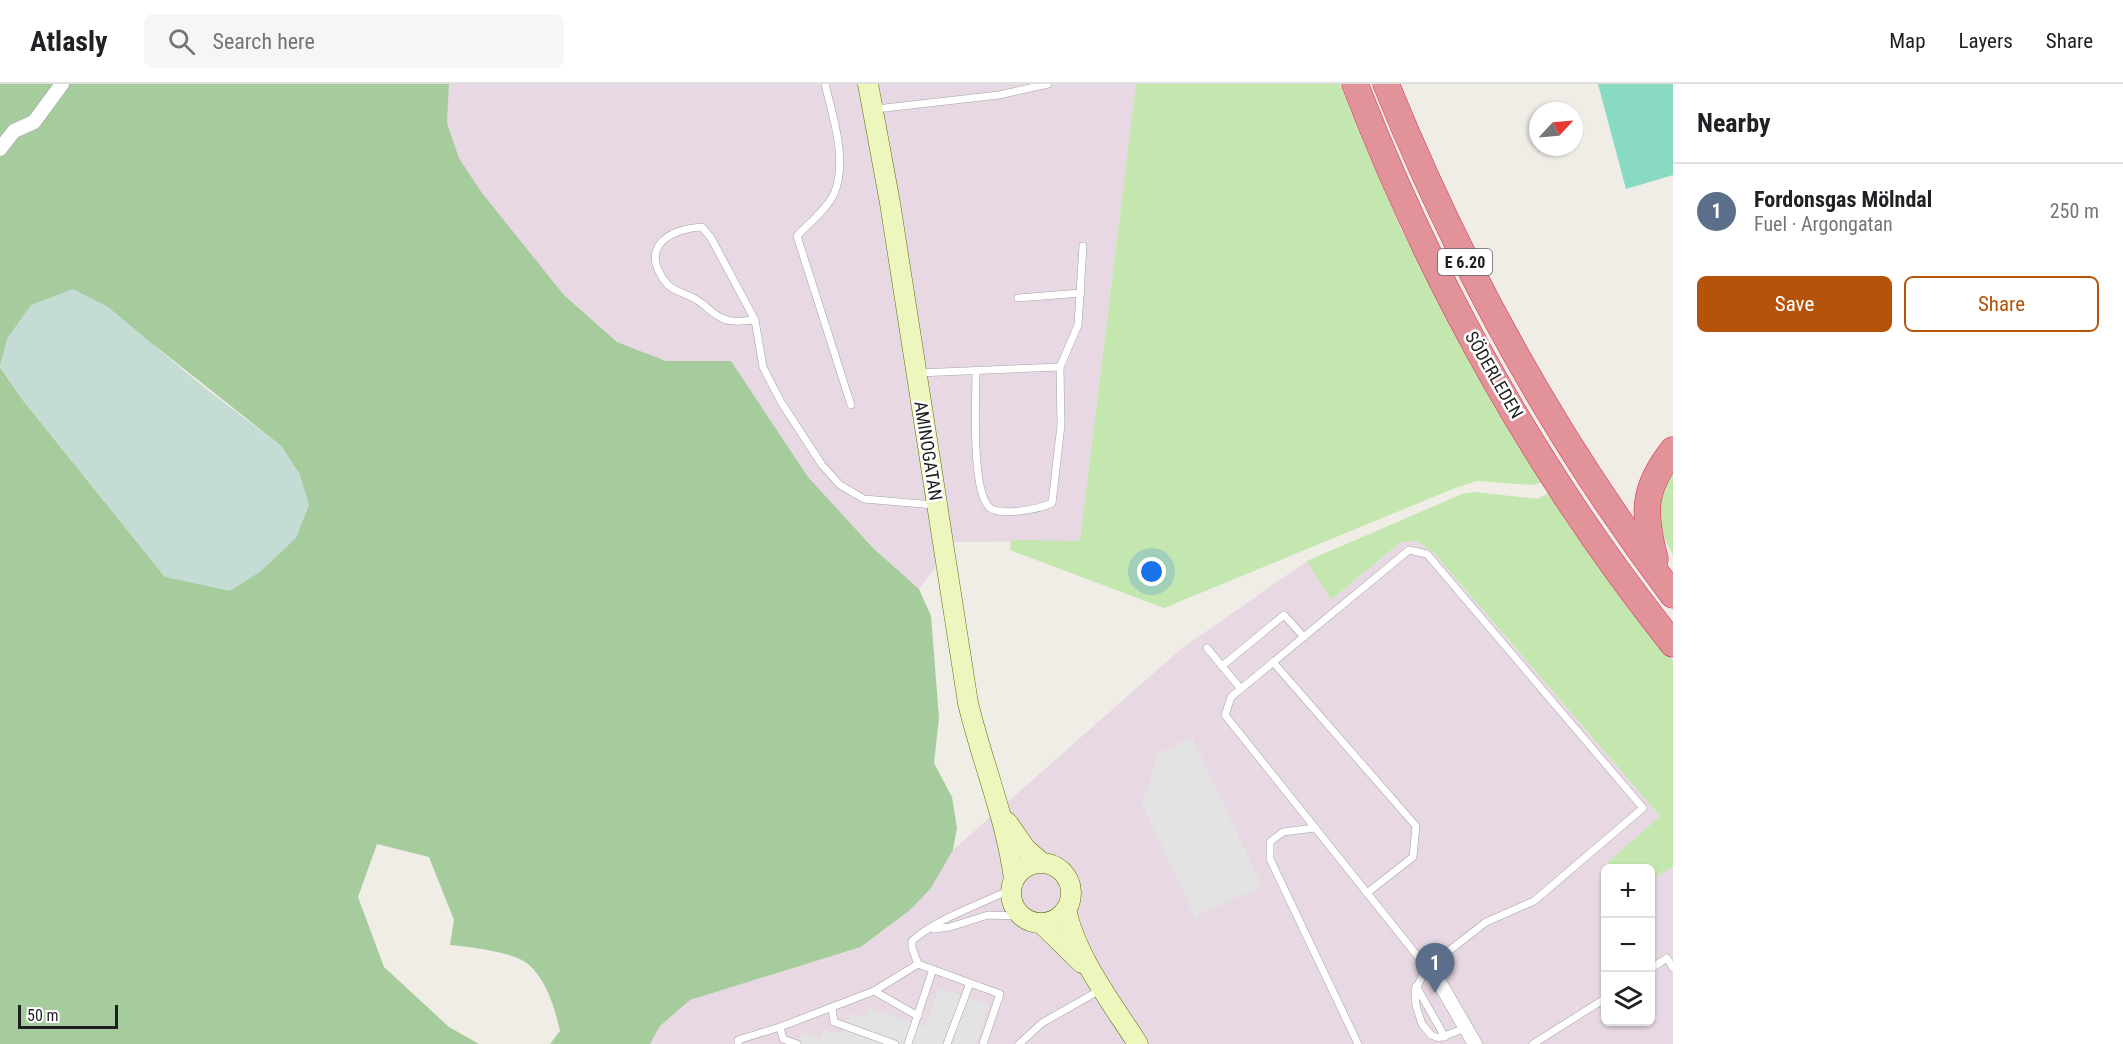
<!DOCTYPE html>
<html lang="en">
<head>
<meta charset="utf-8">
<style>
  body { margin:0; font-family:"Roboto Condensed",sans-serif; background:#f6f6f6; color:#202124 }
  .controls { position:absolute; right:18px; bottom:18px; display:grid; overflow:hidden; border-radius:9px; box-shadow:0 2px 4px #0004 }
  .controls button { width:54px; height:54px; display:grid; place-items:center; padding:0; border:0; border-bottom:2px solid #e0e0e0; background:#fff; color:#202124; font:30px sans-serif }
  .compass { position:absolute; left:1529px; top:18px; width:54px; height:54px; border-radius:50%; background:#fff; box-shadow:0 2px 4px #0004; rotate:64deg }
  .scale { position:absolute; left:18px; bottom:15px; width:100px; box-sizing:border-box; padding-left:6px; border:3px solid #1f1f1f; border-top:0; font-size:16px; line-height:21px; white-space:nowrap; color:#1f1f1f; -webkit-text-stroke:4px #fff; paint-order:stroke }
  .you { position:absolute; left:1152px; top:488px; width:21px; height:21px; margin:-15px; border:4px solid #fff; border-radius:50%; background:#1a73e8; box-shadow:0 0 0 9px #1a73e833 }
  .badge { display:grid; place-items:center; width:39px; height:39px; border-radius:50%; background:#b45309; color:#fff; font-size:20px; font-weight:700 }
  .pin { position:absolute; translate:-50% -50px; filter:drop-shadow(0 2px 3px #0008) }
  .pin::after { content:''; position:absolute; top:32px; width:21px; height:18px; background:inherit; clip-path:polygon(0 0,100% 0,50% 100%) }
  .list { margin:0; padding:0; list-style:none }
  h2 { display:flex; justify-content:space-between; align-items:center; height:78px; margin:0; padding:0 24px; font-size:26px }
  h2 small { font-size:20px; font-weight:400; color:#757577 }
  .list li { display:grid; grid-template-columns:39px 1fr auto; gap:18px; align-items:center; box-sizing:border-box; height:96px; padding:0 24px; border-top:2px solid #e0e0e0 }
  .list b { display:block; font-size:22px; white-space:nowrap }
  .list p { margin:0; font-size:20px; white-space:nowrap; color:#757577 }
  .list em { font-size:20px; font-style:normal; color:#757577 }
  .actions { display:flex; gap:12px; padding:18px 24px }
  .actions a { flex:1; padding:14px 0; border:2px solid #b45309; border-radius:9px; text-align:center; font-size:21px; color:#b45309 }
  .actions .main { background:#b45309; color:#fff }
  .icon { flex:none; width:33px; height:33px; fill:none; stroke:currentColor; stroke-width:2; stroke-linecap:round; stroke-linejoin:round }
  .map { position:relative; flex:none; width:1673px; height:960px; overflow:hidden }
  header { display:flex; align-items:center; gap:36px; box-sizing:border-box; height:84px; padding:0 30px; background:#fff; border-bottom:2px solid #e0e0e0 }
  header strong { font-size:28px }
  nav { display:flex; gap:33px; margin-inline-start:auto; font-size:21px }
  .search { width:420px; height:54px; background:#f6f6f6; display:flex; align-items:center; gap:15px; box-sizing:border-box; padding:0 21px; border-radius:9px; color:#757577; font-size:22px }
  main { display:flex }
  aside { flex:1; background:#fff }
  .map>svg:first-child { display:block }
</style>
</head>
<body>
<header>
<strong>Atlasly</strong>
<div class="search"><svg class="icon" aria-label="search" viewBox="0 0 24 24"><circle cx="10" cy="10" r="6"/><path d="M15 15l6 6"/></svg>Search here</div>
<nav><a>Map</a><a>Layers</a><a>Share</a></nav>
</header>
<main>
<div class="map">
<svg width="1673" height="960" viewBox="0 0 1673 960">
  <rect width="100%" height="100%" fill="#efede6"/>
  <g fill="#e8d8e3">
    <path d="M449,0h687l-56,457 -126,1 -35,47 -45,-40 -66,-72 -77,-116h-65l-49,-19 -53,-47 -82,-102 -23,-35 -12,-35z"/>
    <path d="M1417,457l17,12 226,263 -55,49 1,157h44l1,-143 22,-12v177h-1023l10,-18 30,-26 172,-53 48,-37 21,-22 22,-38 228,-201 126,-88 24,39 70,-58z"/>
  </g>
  <g fill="#c4e6af">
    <path d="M1136,0h204l60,143 70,130 72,125 -8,3 -57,-4 -22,7 -291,120 -154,-58 1,-10 69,1z"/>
    <path d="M1673,381v90c-20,-34 -16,-56 0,-90z"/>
    <path d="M1552,407l77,113 44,57v206l-22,12 -1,-11h-43l-2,-3 55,-49 -226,-263 -17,-12 -16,1 -70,58 -24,-39 155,-67 13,-2 63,7z"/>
  </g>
  <path fill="#a6cc9d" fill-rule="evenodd" d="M0,0h449l-2,39 12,35 23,35 82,102 53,47 49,19h65l77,116 66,72 45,40 12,27 8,102 -5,45 18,34 5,31 -4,22 -22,38 -21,22 -49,37 -171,53 -30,26 -10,18h-100l10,-13c-5,-22 -13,-51 -32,-67 -13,-12 -59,-17 -78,-19l4,-25 -25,-63 -52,-13 -19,53 26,70 65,60 30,17h-479zM8,253l146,8 127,101 19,29 -135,102 -143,-178 -22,-32z"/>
  <path fill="#c4dcd4" d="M73,205l35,18 97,81 76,58 19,29 9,30 -13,33 -36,34 -30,19 -65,-14 -143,-178 -22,-33 8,-29 23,-32z"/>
  <path fill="#89dac3" d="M1598,0h75v91l-47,14z"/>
  <g fill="#e3e3e3">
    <path d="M1192,653l70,149 -67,31 -53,-113 16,-50z"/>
    <path d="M939,904l50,17 -13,39h-178l4,-12 19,6 3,-9 19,6 7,-22 15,5 4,-10 56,19z"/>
  </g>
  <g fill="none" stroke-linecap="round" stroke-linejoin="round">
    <defs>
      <g id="lane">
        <path d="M825,0c8,33 23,77 9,110 -7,15 -26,30 -37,42l54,169"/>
        <path d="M876,25l123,-14 49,-11"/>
        <path d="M1018,214l63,-5"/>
        <path d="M755,236c-8,0 -20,3 -28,0 -12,-3 -20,-14 -30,-20 -9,-6 -22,-8 -29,-15 -30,-35 -2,-56 34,-58l9,11 44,82 8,47 18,35 41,63 18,20 24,14 70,6"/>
        <path d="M976,287c0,27 -5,118 13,136 10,10 51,2 63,-4l9,-78 -1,-58 18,-42 5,-79"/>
        <path d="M918,289l142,-6"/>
        <path d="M1207,564l34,41"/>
        <path d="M1273,578l143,164 -3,31 -46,36"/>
        <path d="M1222,582l62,-51 20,22"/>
        <path d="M1315,744l-32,4 -13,10v17l88,185"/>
        <path d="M934,845l16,-2 38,-12 33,1"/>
        <path d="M1427,884l-202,-253 6,-18 178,-147 18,4 216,254 -109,93 -48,21 -59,46 -12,22 1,16 6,18 9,11 8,3 26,-10"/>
        <path d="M1650,885l17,-11 6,10"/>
        <path d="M1416,902l29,51"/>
        <path d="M874,907l44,25"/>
        <path d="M832,925l2,13 61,22"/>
        <path d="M780,943l3,12 14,5"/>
        <path d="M738,960v-4l42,-13 94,-36 44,-27"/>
        <path d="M908,960l25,-75"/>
        <path d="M947,960l23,-61"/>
        <path d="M983,960l17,-50 -82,-30 -6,-16v-7c25,-23 68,-36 99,-52"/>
        <path d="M1019,960l23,-21 58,-33"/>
        <path d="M1533,960l73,-46"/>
      </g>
      <g id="street">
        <path d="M0,65l14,-18 20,-9 28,-38"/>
        <path d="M1427,884l7,5 41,71"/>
      </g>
      <g id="secondary">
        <path d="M868,0l22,119 78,500c14,59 38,115 46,176"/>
        <path d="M1007,738l19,27 15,13"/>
        <circle cx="1041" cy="809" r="30"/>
        <path d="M1066,826c11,49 46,93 72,134"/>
        <path d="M1042,840l40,39"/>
      </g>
      <g id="highway">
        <path d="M1355,0c77,200 184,392 318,560"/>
        <path d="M1386,0c74,182 168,354 287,511"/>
        <path d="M1655,475c-12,-46 -13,-70 18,-109"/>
      </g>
    </defs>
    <use href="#lane" stroke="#a3a3a3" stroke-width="8"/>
    <use href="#street" stroke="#a3a3a3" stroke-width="15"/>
    <use href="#secondary" stroke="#5b710b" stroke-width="21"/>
    <use href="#highway" stroke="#d12f56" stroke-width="27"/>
    <use href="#lane" stroke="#fff" stroke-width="7"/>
    <use href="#street" stroke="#fff" stroke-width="14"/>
    <use href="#secondary" stroke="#edf6bd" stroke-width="20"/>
    <use href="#highway" stroke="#e29299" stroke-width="26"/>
  </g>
  <g text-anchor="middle" stroke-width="5" stroke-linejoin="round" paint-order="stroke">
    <rect fill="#fff" stroke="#626262" stroke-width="1.5" x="1438" y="165" width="54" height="26" rx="4.5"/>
    <g font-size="16" font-weight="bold" fill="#1f1f1f">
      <text x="1465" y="184">E 6.20</text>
    </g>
    <g font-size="18" fill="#1f1f1f" stroke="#fff">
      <text transform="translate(1494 291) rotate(60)" y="6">SÖDERLEDEN</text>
      <text transform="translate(928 367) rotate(81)" y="6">AMINOGATAN</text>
    </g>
  </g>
</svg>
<div class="controls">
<button>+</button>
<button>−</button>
<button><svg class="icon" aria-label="layers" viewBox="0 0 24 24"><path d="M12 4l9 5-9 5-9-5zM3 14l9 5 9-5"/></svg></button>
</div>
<svg class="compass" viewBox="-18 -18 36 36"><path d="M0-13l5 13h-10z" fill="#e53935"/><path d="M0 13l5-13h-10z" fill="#757577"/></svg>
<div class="scale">50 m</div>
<div class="you"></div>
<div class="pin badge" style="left:1435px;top:909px;background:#5c6f8a">1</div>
</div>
<aside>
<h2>Nearby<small></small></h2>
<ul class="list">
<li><span class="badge" style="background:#5c6f8a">1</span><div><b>Fordonsgas Mölndal</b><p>Fuel · Argongatan</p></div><em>250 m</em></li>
</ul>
<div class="actions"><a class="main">Save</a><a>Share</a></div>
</aside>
</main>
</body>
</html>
